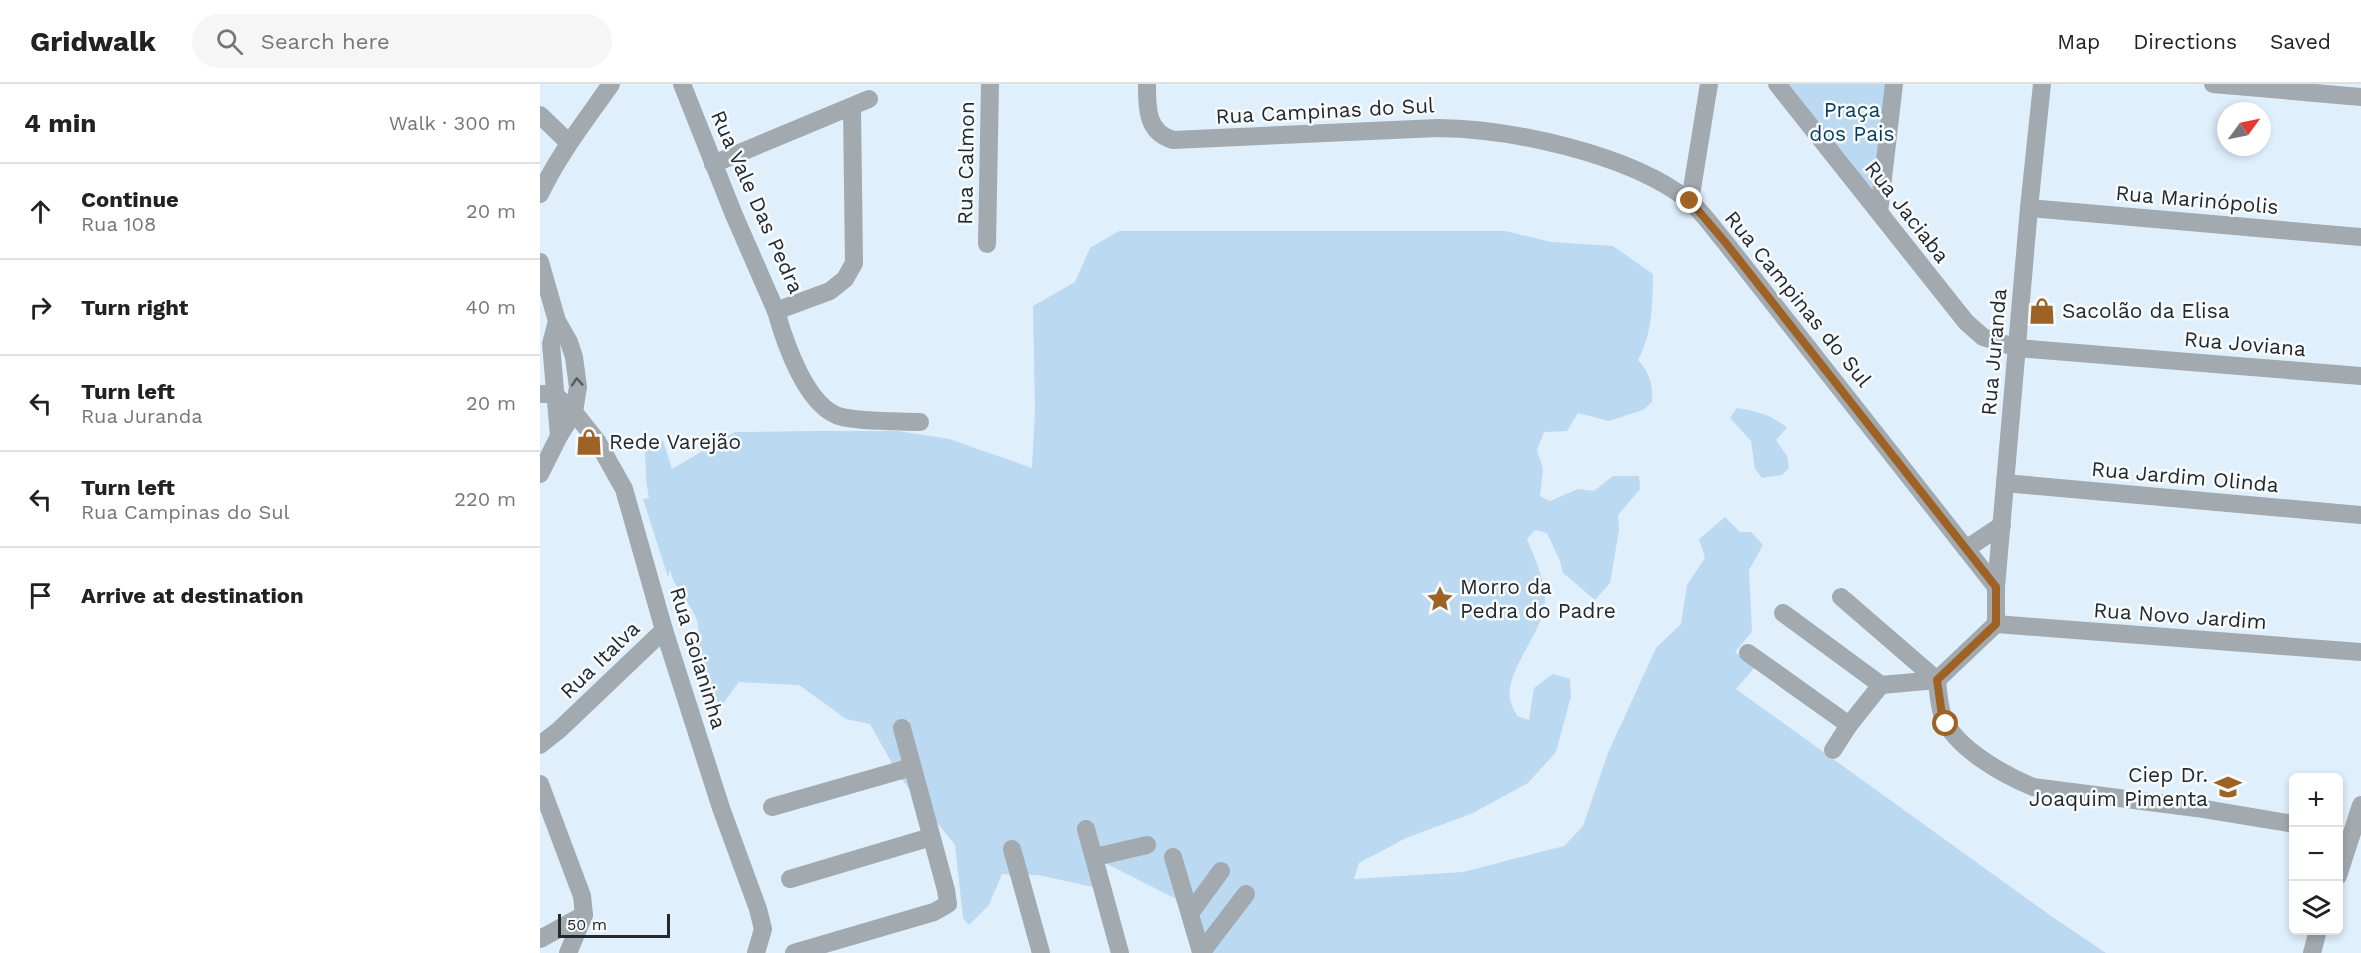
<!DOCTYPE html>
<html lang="en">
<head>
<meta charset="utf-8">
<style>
  body { margin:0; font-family:"Work Sans",sans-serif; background:#f6f6f6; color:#222 }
  .controls { position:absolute; right:18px; bottom:18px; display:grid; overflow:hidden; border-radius:9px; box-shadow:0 3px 9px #0003 }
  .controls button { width:54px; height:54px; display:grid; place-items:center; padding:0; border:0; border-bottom:2px solid #e0e0e0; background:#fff; color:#222; font:30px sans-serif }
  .compass { position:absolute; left:1677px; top:18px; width:54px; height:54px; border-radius:50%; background:#fff; box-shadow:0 3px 9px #0003; rotate:57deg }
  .scale { position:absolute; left:18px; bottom:15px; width:112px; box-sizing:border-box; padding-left:6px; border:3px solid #23292d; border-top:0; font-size:16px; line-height:21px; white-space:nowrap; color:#23292d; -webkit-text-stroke:4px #f8fbfd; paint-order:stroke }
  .stop { position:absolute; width:18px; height:18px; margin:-14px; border:4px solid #9e6224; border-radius:50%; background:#fff }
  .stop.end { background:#9e6224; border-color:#fff; box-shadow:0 2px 6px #0008 }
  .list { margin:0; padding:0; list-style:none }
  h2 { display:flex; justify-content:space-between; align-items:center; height:78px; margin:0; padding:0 24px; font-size:26px }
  h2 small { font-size:20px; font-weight:400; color:#767676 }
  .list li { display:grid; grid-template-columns:39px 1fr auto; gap:18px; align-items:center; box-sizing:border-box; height:96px; padding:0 24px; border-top:2px solid #e0e0e0 }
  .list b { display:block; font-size:22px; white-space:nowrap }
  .list p { margin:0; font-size:20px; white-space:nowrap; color:#767676 }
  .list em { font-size:20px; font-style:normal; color:#767676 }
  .icon { flex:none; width:33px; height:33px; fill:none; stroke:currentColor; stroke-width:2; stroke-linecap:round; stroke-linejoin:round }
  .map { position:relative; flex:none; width:1821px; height:869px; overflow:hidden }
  header { display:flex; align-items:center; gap:36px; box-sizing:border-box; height:84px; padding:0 30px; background:#fff; border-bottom:2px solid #e0e0e0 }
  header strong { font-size:28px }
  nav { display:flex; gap:33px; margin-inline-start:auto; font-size:21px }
  .search { width:420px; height:54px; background:#f6f6f6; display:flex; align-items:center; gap:15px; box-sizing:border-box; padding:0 21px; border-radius:33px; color:#767676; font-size:22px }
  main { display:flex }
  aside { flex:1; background:#fff }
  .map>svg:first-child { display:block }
</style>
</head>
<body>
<header>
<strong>Gridwalk</strong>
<div class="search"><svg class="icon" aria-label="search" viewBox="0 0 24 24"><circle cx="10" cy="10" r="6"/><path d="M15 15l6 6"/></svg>Search here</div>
<nav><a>Map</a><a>Directions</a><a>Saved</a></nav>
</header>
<main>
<aside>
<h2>4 min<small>Walk · 300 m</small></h2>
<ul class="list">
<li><svg class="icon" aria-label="ahead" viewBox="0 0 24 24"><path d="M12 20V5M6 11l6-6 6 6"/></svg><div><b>Continue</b><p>Rua 108</p></div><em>20 m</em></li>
<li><svg class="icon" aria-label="right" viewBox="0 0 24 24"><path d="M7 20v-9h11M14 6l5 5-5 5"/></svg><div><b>Turn right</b></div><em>40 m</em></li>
<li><svg class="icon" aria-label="left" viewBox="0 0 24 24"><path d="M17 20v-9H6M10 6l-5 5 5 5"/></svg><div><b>Turn left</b><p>Rua Juranda</p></div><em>20 m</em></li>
<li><svg class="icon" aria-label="left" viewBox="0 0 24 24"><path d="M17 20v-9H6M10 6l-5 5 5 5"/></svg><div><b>Turn left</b><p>Rua Campinas do Sul</p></div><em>220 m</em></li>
<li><svg class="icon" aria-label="arrive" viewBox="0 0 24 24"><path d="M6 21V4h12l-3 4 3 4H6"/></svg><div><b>Arrive at destination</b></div></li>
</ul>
</aside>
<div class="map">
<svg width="1821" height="869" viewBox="0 0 1821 869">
  <rect width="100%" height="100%" fill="#e0effc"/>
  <g fill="#bbd9f1">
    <path d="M1237,0h114l-11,127z"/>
    <path d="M579,147h386l46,11 62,4 40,28c-1,30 0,59 -15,86 12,13 15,25 14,42l-9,8 -34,11 -31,-8 -11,18 -23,1 -7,18 6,19 -3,27 10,5 28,-12 16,2 19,-15h26l1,13 -22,26 1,15 -9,53 -15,17 -32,-27 -3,-12 -13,-28 -12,-3 -8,9c8,21 22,48 17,71 -6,26 -39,65 -34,89 1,6 5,12 7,17l12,4 5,-32 19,-14 17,5 1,17 -15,56 -28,31 -55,30 -67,25 -47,25 -5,16 109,-7 101,-26 19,-20 25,-73 48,-105 25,-24 6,-39 18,-27 -6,-19 26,-22 15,15h11l12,13 -14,25 3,62 -17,20 20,15 -19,22 315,227 55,37h-912l4,-43 -93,-47 -12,24 -55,-12 -36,-1 -13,31 -20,20 -6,-7 -8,-73 -56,-69 -29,-52 -24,-5 -47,-34 -60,-3 -21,28c0,-23 -19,-30 -21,-50 -2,-14 5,-28 -1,-42 -7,-18 -22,-29 -26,-49l-2,8 -25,-78 6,-1 -3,-17 -1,-43 18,3 9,28 63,-37 81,-1h82l51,8 83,29 3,-59 -2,-103 42,-24 15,-34z"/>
    <path d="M1197,324c19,3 36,7 50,20l-11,12 11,16 2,12 -7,7 -20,3 -7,-9 -4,-28 -21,-23z"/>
  </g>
  <path fill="#517b9b" d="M1496,218l14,1 -1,16h-14z"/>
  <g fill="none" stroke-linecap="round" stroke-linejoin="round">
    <g stroke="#a2a9af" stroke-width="18">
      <path d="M142,0l52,131 42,96 54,-20 15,-12 9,-16 -2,-156"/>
      <path d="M607,0c0,23 -1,48 26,56l265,-12c75,1 191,26 250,72 14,11 25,28 37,42l271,345"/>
      <path d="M1237,0l189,238 17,15 34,11 344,28"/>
      <path d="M1673,0l148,13"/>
      <path d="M0,31l29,28"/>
      <path d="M173,80l156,-65"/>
      <path d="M0,110c19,-40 46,-74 71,-110"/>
      <path d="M1150,117l19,-117"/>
      <path d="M1489,124l332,29"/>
      <path d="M1339,128l15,-128"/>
      <path d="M447,160l3,-160"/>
      <path d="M0,178l17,59 12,21 5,15 4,30 -4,25 -15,24 -19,38"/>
      <path d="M236,227c9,32 31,98 66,106 21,5 55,4 78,5"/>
      <path d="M17,237l-6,23 8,92"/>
      <path d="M0,310h14l20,18 23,29 27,48 40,141 57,178 37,101 5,20 -7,24"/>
      <path d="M1465,399l356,32"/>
      <path d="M1426,465l36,-24"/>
      <path d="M1301,513l96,83c1,12 2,26 6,37 12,31 61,58 90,70l171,22 90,15"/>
      <path d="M1243,529l98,72 56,-5 59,-56"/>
      <path d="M1456,540v-37l33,-379 13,-124"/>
      <path d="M1456,540l365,28"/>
      <path d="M1208,569l101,72"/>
      <path d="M0,661l19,-15 105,-100"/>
      <path d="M1293,666l16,-25 32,-40"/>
      <path d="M0,700l42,112 2,19 -16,38"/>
      <path d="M232,723l140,-40"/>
      <path d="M546,745l34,124"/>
      <path d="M472,765l29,104"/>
      <path d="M555,773l52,-12"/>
      <path d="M633,773l28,95"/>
      <path d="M1798,792l23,-71"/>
      <path d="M250,795l141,-42"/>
      <path d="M651,828l30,-41"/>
      <path d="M0,855l44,-24"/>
      <path d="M254,869l140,-41 14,-8 -2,-14 -44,-162"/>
      <path d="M661,869l45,-59"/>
      <path d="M1772,869l6,-23"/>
    </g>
  </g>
  <defs><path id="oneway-chevron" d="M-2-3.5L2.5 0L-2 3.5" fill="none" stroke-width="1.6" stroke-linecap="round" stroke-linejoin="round" transform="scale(1.5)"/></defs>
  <use stroke="#565c61" href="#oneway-chevron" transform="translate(37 298) rotate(-94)"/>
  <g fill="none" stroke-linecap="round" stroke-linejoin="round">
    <path stroke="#9e6224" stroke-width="8" d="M1150,117l35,41 271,345v37l-59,56 5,35 4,9"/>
  </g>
  <defs>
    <symbol id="shop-bare" viewBox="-9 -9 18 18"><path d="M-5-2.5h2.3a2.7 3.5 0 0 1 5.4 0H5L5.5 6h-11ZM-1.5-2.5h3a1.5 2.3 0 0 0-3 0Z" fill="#9e6224" stroke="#f8fbfd" stroke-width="2.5" paint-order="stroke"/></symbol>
    <symbol id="sight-bare" viewBox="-9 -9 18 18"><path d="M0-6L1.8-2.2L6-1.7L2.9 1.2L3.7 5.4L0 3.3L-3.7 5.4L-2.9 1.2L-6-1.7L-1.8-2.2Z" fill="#9e6224" stroke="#f8fbfd" stroke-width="2.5" paint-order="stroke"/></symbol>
    <symbol id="school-bare" viewBox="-9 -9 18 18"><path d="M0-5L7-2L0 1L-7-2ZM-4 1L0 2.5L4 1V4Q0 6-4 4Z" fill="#9e6224" stroke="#f8fbfd" stroke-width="2.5" paint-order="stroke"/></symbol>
  </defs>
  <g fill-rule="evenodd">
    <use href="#shop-bare" x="1483" y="208" width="38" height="38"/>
    <use href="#shop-bare" x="30" y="339" width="38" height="38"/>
    <use href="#sight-bare" x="881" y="496" width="38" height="38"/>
    <use href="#school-bare" x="1669" y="684" width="38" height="38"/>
  </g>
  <g text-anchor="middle" stroke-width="5" stroke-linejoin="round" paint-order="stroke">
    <g font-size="21" fill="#053d5e" stroke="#f8fbfd">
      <text x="1312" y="33">Praça<tspan x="1312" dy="24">dos Pais</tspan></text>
    </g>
    <g font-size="21" fill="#23292d" stroke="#f8fbfd">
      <text transform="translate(785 27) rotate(-3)" y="7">Rua Campinas do Sul</text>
      <text transform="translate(426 79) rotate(-89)" y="7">Rua Calmon</text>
      <text transform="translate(1657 116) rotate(5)" y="7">Rua Marinópolis</text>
      <text transform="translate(217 118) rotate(66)" y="7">Rua Vale Das Pedra</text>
      <text transform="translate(1367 128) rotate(52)" y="7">Rua Jaciaba</text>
      <text transform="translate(1258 215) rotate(51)" y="7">Rua Campinas do Sul</text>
      <text transform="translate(1705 260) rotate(5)" y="7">Rua Joviana</text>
      <text transform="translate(1454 268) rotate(-85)" y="7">Rua Juranda</text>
      <text transform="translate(1645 393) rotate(5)" y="7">Rua Jardim Olinda</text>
      <text transform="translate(1640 532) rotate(4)" y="7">Rua Novo Jardim</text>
      <text transform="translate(158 574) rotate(73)" y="7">Rua Goianinha</text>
      <text transform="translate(60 576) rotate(-44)" y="7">Rua Italva</text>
    </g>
    <g font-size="21" fill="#23292d" stroke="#f8fbfd" text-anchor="start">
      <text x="1522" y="234">Sacolão da Elisa</text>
      <text x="69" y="365">Rede Varejão</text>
      <text x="920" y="510">Morro da<tspan x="920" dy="24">Pedra do Padre</tspan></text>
      <text x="1668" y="698" text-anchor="end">Ciep Dr.<tspan x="1668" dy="24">Joaquim Pimenta</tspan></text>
    </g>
  </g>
</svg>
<div class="controls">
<button>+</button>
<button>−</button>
<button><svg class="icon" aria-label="layers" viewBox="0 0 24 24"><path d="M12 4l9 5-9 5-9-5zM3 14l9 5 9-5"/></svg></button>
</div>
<svg class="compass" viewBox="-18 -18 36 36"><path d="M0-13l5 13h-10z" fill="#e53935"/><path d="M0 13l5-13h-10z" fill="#767676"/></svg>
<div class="scale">50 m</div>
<div class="stop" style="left:1406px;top:640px"></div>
<div class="stop end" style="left:1150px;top:117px"></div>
</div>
</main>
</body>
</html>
